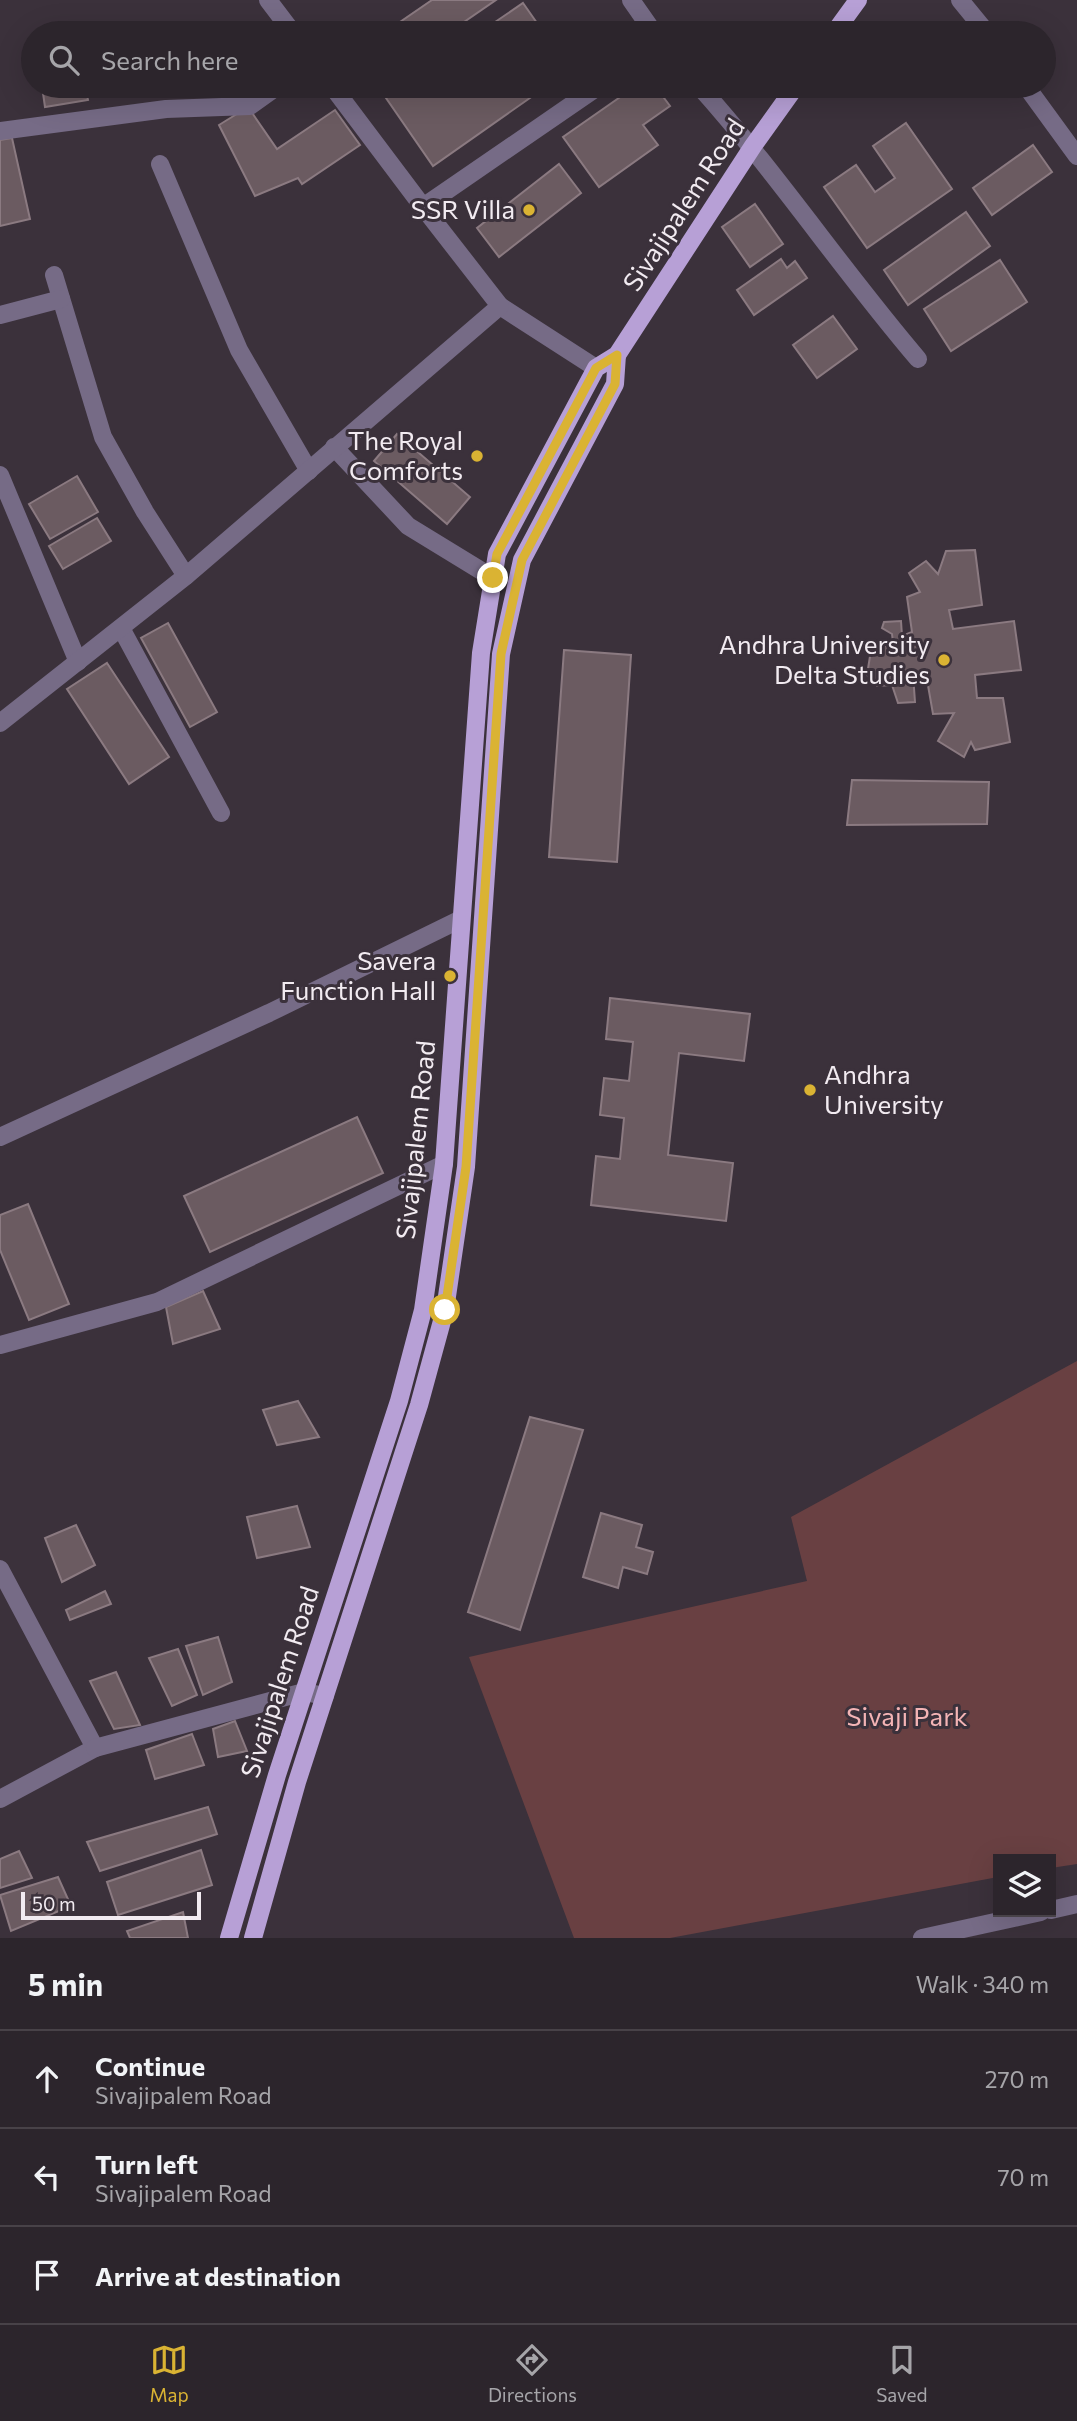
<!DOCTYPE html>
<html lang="en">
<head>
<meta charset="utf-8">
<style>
  body { margin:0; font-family:Commissioner,sans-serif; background:#342d34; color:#f1f3f6 }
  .controls { position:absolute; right:21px; bottom:21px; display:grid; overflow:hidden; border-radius:0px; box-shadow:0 7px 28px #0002 }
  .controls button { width:63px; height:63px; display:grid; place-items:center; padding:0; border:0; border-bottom:2px solid #484248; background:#2c252c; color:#f1f3f6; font:35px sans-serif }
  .scale { position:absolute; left:21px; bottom:18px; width:180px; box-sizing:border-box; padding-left:7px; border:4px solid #f2ebf1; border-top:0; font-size:19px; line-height:24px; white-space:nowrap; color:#f2ebf1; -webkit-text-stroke:5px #3b313b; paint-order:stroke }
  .stop { position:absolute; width:21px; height:21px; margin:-16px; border:5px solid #dab333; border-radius:50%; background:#fff }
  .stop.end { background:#dab333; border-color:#fff; box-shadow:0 2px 7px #0008 }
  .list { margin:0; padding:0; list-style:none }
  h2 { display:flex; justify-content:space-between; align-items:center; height:91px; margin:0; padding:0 28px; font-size:30px }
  h2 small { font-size:23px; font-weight:400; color:#a6a5a9 }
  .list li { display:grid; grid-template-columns:46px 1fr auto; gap:21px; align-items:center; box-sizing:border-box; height:98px; padding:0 28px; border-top:2px solid #484248 }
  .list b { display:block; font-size:26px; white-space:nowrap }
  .list p { margin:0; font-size:23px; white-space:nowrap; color:#a6a5a9 }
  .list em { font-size:23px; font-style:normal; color:#a6a5a9 }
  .icon { flex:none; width:38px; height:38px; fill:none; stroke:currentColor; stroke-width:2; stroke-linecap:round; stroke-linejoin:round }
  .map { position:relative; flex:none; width:1077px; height:1938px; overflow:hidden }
  .search { position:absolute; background:#2c252c; box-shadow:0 7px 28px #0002; left:21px; right:21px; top:21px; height:77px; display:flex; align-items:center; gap:18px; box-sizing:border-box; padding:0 24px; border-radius:38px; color:#a6a5a9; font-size:26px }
  .sheet { height:385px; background:#2c252c }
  nav { display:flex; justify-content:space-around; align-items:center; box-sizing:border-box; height:98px; border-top:2px solid #484248; background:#2c252c; font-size:19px; color:#a6a5a9 }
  nav a { display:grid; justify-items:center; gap:4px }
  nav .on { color:#dab333 }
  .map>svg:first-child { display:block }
</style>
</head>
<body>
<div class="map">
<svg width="1077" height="1938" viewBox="0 0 1077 1938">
  <rect width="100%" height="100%" fill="#3b313b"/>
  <path fill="#694042" d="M1077,1361v503l-26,4v-9h-53v18l-328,61h-96l-105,-281 338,-76 -16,-64z"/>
  <g fill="#6b5b61" stroke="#8b7a81" stroke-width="2">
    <path d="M432,0h64l-48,33h-64z"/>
    <path d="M523,3l21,30h-65z"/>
    <path d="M42,86h43l3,14 -43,7z"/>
    <path d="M404,86h143l-114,80 -47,-68z"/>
    <path d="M636,86h19l15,20 -27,19 15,20 -59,42 -36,-50z"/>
    <path d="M248,107l29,42 58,-39 25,35 -58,39 -4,-6 -43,18 -36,-71z"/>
    <path d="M906,123l46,66 -85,59 -43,-61 32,-22 19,27 20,-14 -22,-32z"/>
    <path d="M12,138l18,81 -30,7v-86z"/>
    <path d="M1033,145l19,27 -60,43 -19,-27z"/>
    <path d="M559,164l22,29 -82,64 -22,-29z"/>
    <path d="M755,204l28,40 -33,23 -28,-40z"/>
    <path d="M966,212l24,34 -82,59 -24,-35z"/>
    <path d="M781,259l6,9 8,-7 12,17 -53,37 -17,-25z"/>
    <path d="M1000,260l27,42 -76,49 -27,-42z"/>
    <path d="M833,316l24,33 -40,29 -24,-33z"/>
    <path d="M397,434l73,63 -23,27 -73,-63z"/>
    <path d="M77,476l21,36 -48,27 -21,-35z"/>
    <path d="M97,518l14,23 -48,28 -14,-23z"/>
    <path d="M975,550l7,55 -33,5 4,19 61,-8 7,49 -46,5 2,23h26l7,44 -35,8 -4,-8 -7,15 -26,-16 16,-28 -21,1 -7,-40h-13l2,28 -17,1 -6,-18 -15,1 -10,-11 4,-25 22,-7 -1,-9 -10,-6 2,-6 17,-1 1,15 10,-4 -5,-35 13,-5 -11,-19 17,-12 12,13 8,-23z"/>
    <path d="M168,623l49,89 -27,15 -49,-89z"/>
    <path d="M564,650l67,5 -14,207 -68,-5z"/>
    <path d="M107,663l62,94 -40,27 -62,-95z"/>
    <path d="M852,780l137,2 -2,42 -140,1z"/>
    <path d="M610,998l140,16 -6,47 -65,-8 -11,102 65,8 -7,58 -135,-16 5,-49 24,3 4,-41 -24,-3 4,-37 25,3 4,-39 -27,-3z"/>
    <path d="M357,1117l26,56 -173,79 -26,-56z"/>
    <path d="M28,1204l41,100 -40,16 -29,-70v-35z"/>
    <path d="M203,1291l17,38 -47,15 -7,-37z"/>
    <path d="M298,1401l21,36 -42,8 -14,-35z"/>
    <path d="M530,1417l53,13 -63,200 -52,-18z"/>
    <path d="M297,1506l13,41 -53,11 -10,-41z"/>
    <path d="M601,1513l41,12 -6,22 17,5 -6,22 -24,-7 -5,21 -35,-11z"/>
    <path d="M76,1525l19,40 -33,17 -17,-44z"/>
    <path d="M105,1591l6,13 -41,16 -4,-10z"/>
    <path d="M218,1637l14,45 -29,13 -17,-49z"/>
    <path d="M178,1649l19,46 -25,11 -23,-48z"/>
    <path d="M116,1672l24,53 -26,4 -24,-48z"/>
    <path d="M235,1721l12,30 -29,6 -5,-28z"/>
    <path d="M192,1734l12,31 -49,14 -9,-29z"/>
    <path d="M208,1807l9,27 -117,37 -13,-29z"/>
    <path d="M201,1850l11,35 -94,30 -11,-33z"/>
    <path d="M19,1851l13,27 -32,10v-29z"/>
    <path d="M58,1877l13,29 -60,25 -11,-36z"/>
    <path d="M183,1912l5,26h-58l-3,-7z"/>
  </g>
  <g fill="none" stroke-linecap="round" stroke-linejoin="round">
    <g stroke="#766b86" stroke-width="18">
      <path d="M268,0l25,33"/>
      <path d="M631,0l23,33"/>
      <path d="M960,0l27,33"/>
      <path d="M332,86l91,121"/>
      <path d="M699,86c78,87 143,184 219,273"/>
      <path d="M1026,86l51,70"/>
      <path d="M0,131l166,-22 84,-3 28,-20"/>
      <path d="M160,164l79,186 70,121"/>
      <path d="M54,275l49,162 42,75 41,64"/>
      <path d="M500,306l96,62"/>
      <path d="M0,315l61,-16"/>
      <path d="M334,447l74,79 85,52"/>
      <path d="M0,475l78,187"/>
      <path d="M121,628l100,185"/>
      <path d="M0,723l186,-147 314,-270 -77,-99 176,-121"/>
      <path d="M0,1137l269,-124 192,-94"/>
      <path d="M0,1345l157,-43 287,-138"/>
      <path d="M0,1569l95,179 -95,51"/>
      <path d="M95,1748l209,-56 21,4"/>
      <path d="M1051,1910l26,-6"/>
      <path d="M922,1938l119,-26"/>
    </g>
    <g stroke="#b7a0d6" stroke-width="18">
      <path d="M834,33l24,-33"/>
      <path d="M229,1938l48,-163 122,-374 24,-91 21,-146 37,-511 16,-99 99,-186 21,-13 136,-209 43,-60"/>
      <path d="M253,1938l44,-156 122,-377 26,-95 21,-143 35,-513 21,-94 93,-176 2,-29"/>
    </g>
  </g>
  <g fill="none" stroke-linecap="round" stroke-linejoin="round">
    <path stroke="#dab333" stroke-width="9" d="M445,1310l21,-143 35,-513 21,-94 93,-176 2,-29 -21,13 -99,186 -4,24"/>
  </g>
  <g fill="#dab333" stroke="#3b313b" stroke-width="2.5">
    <circle cx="529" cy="210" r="7"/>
    <circle cx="477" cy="456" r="7"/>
    <circle cx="944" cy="660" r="7"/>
    <circle cx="450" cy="976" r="7"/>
    <circle cx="810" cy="1090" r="7"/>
  </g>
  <g text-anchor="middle" stroke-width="6" stroke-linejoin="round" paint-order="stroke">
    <g font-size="26" fill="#f2ebf1" stroke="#3b313b">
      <text transform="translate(684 205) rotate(-57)" y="9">Sivajipalem Road</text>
      <text transform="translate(416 1140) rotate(-84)" y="9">Sivajipalem Road</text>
      <text transform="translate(280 1682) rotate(-72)" y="9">Sivajipalem Road</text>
    </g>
    <g font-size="26" fill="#f2ebf1" stroke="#3b313b" text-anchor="end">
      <text x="515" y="219">SSR Villa</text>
      <text x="463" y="450">The Royal<tspan x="463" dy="30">Comforts</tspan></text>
      <text x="930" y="654">Andhra University<tspan x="930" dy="30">Delta Studies</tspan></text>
      <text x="436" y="970">Savera<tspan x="436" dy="30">Function Hall</tspan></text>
      <text x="824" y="1084" text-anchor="start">Andhra<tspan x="824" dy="30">University</tspan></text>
    </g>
    <g font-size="26" fill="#f4b4b5" stroke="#3b313b">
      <text x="907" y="1726">Sivaji Park</text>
    </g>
  </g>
</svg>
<div class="controls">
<button><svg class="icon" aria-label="layers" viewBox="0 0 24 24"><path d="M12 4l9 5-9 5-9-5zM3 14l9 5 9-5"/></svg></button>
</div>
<div class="scale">50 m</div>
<div class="stop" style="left:445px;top:1310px"></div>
<div class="stop end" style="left:493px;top:578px"></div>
<div class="search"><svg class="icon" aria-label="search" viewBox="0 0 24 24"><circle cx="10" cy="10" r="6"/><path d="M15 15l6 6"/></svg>Search here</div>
</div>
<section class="sheet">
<h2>5 min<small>Walk · 340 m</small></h2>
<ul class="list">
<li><svg class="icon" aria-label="ahead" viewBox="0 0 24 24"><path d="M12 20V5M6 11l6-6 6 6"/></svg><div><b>Continue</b><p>Sivajipalem Road</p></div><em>270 m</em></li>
<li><svg class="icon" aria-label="left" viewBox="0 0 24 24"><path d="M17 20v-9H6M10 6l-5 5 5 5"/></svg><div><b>Turn left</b><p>Sivajipalem Road</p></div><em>70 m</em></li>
<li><svg class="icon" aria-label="arrive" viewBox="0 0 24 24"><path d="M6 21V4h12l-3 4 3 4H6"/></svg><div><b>Arrive at destination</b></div></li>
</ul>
</section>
<nav>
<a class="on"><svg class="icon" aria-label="map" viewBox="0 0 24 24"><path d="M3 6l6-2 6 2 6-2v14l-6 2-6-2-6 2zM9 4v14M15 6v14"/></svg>Map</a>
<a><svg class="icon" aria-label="directions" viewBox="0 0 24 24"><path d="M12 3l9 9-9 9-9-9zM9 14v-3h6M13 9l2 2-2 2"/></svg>Directions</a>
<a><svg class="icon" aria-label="saved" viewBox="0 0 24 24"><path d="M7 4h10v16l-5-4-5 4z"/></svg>Saved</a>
</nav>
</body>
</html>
